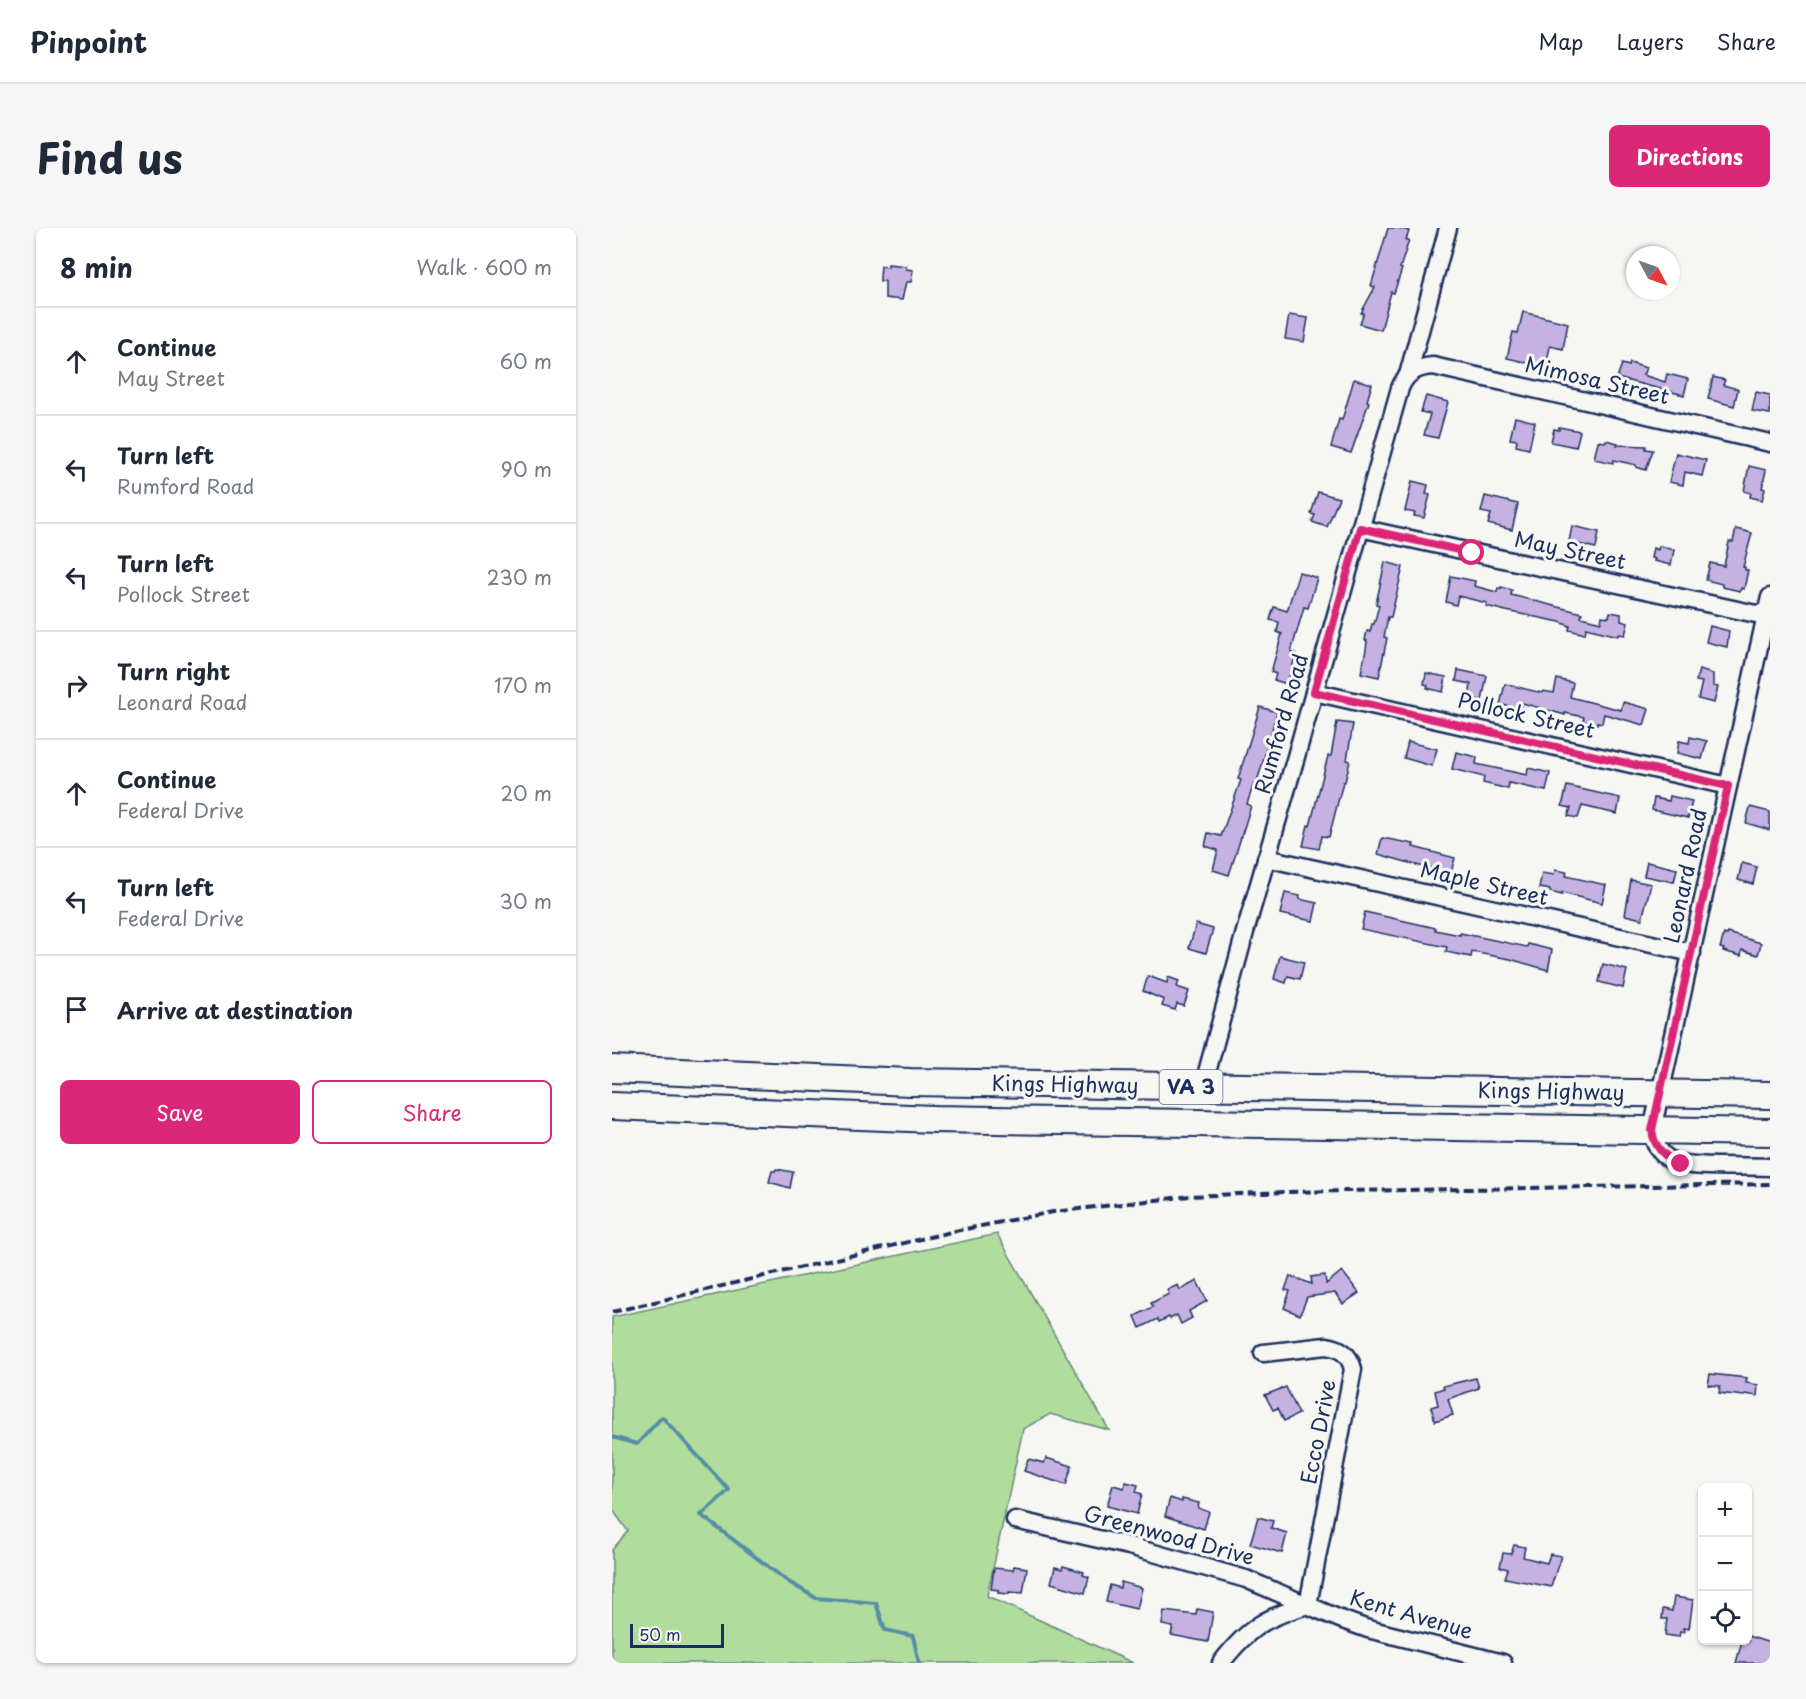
<!DOCTYPE html>
<html lang="en">
<head>
<meta charset="utf-8">
<style>
  body { margin:0; font-family:"Playpen Sans",sans-serif; background:#f6f6f7; color:#1f2937 }
  .controls { position:absolute; right:18px; bottom:18px; display:grid; overflow:hidden; border-radius:9px; box-shadow:0 2px 4px #0004 }
  .controls button { width:54px; height:54px; display:grid; place-items:center; padding:0; border:0; border-bottom:2px solid #e0e1e3; background:#fff; color:#1f2937; font:30px sans-serif }
  .compass { position:absolute; left:1014px; top:18px; width:54px; height:54px; border-radius:50%; background:#fff; box-shadow:0 2px 4px #0004; rotate:131deg }
  .scale { position:absolute; left:18px; bottom:15px; width:94px; box-sizing:border-box; padding-left:6px; border:3px solid #1b2f5e; border-top:0; font-size:16px; line-height:21px; white-space:nowrap; color:#1b2f5e; -webkit-text-stroke:4px #f6f6f2; paint-order:stroke }
  .stop { position:absolute; width:18px; height:18px; margin:-14px; border:4px solid #db2777; border-radius:50%; background:#fff }
  .stop.end { background:#db2777; border-color:#fff; box-shadow:0 2px 6px #0008 }
  .list { margin:0; padding:0; list-style:none }
  h2 { display:flex; justify-content:space-between; align-items:center; height:78px; margin:0; padding:0 24px; font-size:26px }
  h2 small { font-size:20px; font-weight:400; color:#747a83 }
  .list li { display:grid; grid-template-columns:39px 1fr auto; gap:18px; align-items:center; box-sizing:border-box; height:108px; padding:0 24px; border-top:2px solid #e0e1e3 }
  .list b { display:block; font-size:22px; white-space:nowrap }
  .list p { margin:0; font-size:20px; white-space:nowrap; color:#747a83 }
  .list em { font-size:20px; font-style:normal; color:#747a83 }
  .actions { display:flex; gap:12px; padding:18px 24px }
  .actions a { flex:1; padding:14px 0; border:2px solid #db2777; border-radius:9px; text-align:center; font-size:21px; color:#db2777 }
  .actions .main { background:#db2777; color:#fff }
  .icon { flex:none; width:33px; height:33px; fill:none; stroke:currentColor; stroke-width:2; stroke-linecap:round; stroke-linejoin:round }
  .map { position:relative; flex:none; width:1158px; height:1435px; overflow:hidden; border-radius:9px }
  header { display:flex; align-items:center; gap:36px; box-sizing:border-box; height:84px; padding:0 30px; background:#fff; border-bottom:2px solid #e0e1e3 }
  header strong { font-size:28px }
  nav { display:flex; gap:33px; margin-inline-start:auto; font-size:21px }
  .intro { display:flex; align-items:center; justify-content:space-between; box-sizing:border-box; height:144px; padding:0 36px }
  h1 { margin:0; font-size:42px }
  .button { padding:15px 27px; border-radius:9px; background:#db2777; color:#fff; font-size:21px; font-weight:700 }
  main { display:flex; gap:36px; padding:0 36px }
  aside { flex:1; background:#fff; border-radius:9px; box-shadow:0 2px 4px #0004 }
  .map>svg:first-child { display:block }
</style>
</head>
<body>
<header>
<strong>Pinpoint</strong>
<nav><a>Map</a><a>Layers</a><a>Share</a></nav>
</header>
<div class="intro"><h1>Find us</h1><a class="button">Directions</a></div>
<main>
<aside>
<h2>8 min<small>Walk · 600 m</small></h2>
<ul class="list">
<li><svg class="icon" aria-label="ahead" viewBox="0 0 24 24"><path d="M12 20V5M6 11l6-6 6 6"/></svg><div><b>Continue</b><p>May Street</p></div><em>60 m</em></li>
<li><svg class="icon" aria-label="left" viewBox="0 0 24 24"><path d="M17 20v-9H6M10 6l-5 5 5 5"/></svg><div><b>Turn left</b><p>Rumford Road</p></div><em>90 m</em></li>
<li><svg class="icon" aria-label="left" viewBox="0 0 24 24"><path d="M17 20v-9H6M10 6l-5 5 5 5"/></svg><div><b>Turn left</b><p>Pollock Street</p></div><em>230 m</em></li>
<li><svg class="icon" aria-label="right" viewBox="0 0 24 24"><path d="M7 20v-9h11M14 6l5 5-5 5"/></svg><div><b>Turn right</b><p>Leonard Road</p></div><em>170 m</em></li>
<li><svg class="icon" aria-label="ahead" viewBox="0 0 24 24"><path d="M12 20V5M6 11l6-6 6 6"/></svg><div><b>Continue</b><p>Federal Drive</p></div><em>20 m</em></li>
<li><svg class="icon" aria-label="left" viewBox="0 0 24 24"><path d="M17 20v-9H6M10 6l-5 5 5 5"/></svg><div><b>Turn left</b><p>Federal Drive</p></div><em>30 m</em></li>
<li><svg class="icon" aria-label="arrive" viewBox="0 0 24 24"><path d="M6 21V4h12l-3 4 3 4H6"/></svg><div><b>Arrive at destination</b></div></li>
</ul>
<div class="actions"><a class="main">Save</a><a>Share</a></div>
</aside>
<div class="map">
<svg width="1158" height="1435" viewBox="0 0 1158 1435">
  <rect width="100%" height="100%" fill="#f6f6f2"/>
  <filter id="ink" filterUnits="userSpaceOnUse"><feTurbulence type="fractalNoise" baseFrequency=".0167" numOctaves="2"/><feDisplacementMap in="SourceGraphic" scale="12" xChannelSelector="R" yChannelSelector="G"/><feConvolveMatrix kernelMatrix="1 2 1 2 8 2 1 2 1" color-interpolation-filters="sRGB"/></filter>
  <g filter="url(#ink)">
    <path fill="#b0dd9b" stroke="#66867c" stroke-width="1.5" d="M385,1006l112,196 -59,-16 -27,15 -36,167 146,67h-521v-113l16,-19 -16,-22v-192z"/>
    <g fill="none" stroke-linecap="round" stroke-linejoin="round">
      <path stroke="#568ea7" stroke-width="4" d="M0,1209l25,7 25,-27 67,73 -28,25 86,66 29,17 60,5 9,27 28,6 6,27"/>
    </g>
    <g fill="#c6b2e2" stroke="#1b2f5e" stroke-width="1.5">
      <path d="M776,0h11l10,3 -3,9h3l-9,28 2,1 -8,24 -3,-1 -10,38 -21,-6 4,-11h-3l14,-26 -4,-1z"/>
      <path d="M276,36l18,2v3l7,1 -2,12h-5l-4,18 -17,-2v-17h-5v-5l1,-10 7,1z"/>
      <path d="M911,84l45,11 -5,26 -13,-3 -4,21 -39,-9 6,-26 5,1z"/>
      <path d="M677,87l19,3 -4,24 -19,-3z"/>
      <path d="M1018,135l16,5 -3,7 22,7 2,-8 21,5 -4,16 -67,-17 5,-14 7,2z"/>
      <path d="M1101,149l12,3 -2,5 15,4 -4,17 -26,-7z"/>
      <path d="M742,151l18,5 -5,17 2,1 -18,51 -20,-6 8,-28 3,1z"/>
      <path d="M1144,164l14,3v19l-18,-3z"/>
      <path d="M814,168l22,6 -10,36 -14,-3 6,-21 -9,-2z"/>
      <path d="M903,189l20,5 -6,27 -13,-3 1,-6 -7,-1z"/>
      <path d="M947,199l21,4 -4,16 -25,-5 3,-13 5,1z"/>
      <path d="M994,212l12,3 -1,2 29,1v3l7,1 -7,20 -10,-3v-2l-22,-5 -1,3 -19,-4 4,-18 7,1z"/>
      <path d="M1064,225l30,7 -4,16 -17,-4 -2,13 -14,-3z"/>
      <path d="M1137,238l17,4 -4,18 3,1 -3,11 -12,-3 1,-4 -7,-2z"/>
      <path d="M800,253l16,4 -2,9 4,1 -6,23 -10,-2 1,-3 -10,-2z"/>
      <path d="M706,264l21,6 -12,29 -15,-5 3,-7 -4,-1z"/>
      <path d="M873,268l33,8 -6,26 -24,-6 3,-10 -10,-2z"/>
      <path d="M960,298l27,6 -3,16 -27,-6z"/>
      <path d="M1124,301l16,4 -9,34h2v3h3l-4,19 -3,-1 -1,3 -18,-4v-3l-16,-4 4,-17 14,3 5,-24h4z"/>
      <path d="M1047,318l15,4 -3,15 -17,-4 1,-2 -4,-1 2,-10 5,2z"/>
      <path d="M773,334l18,5 -12,50h-3l-4,20 3,1 -8,39 -18,-4 5,-23 1,-9 -2,-1 2,-9 3,1 2,-8h2l5,-19 -3,-1z"/>
      <path d="M687,344l18,6 -9,30 -4,-1 -13,45 5,2 -9,30 -13,-4 2,-6 -5,-2 11,-38 -5,-2 2,-10 -9,-2 4,-13 13,4z"/>
      <path d="M839,348l24,5 -1,5 23,6 1,-4 3,1v-2l11,3 -1,5 71,18 -1,4 20,5 1,-6 7,1 1,-5 11,2v7l7,2 -3,12 -6,-1 -1,2 -32,-8 -1,6 -16,-4 1,-4 -10,-4 -54,-11 -20,-5 1,-3 -29,-7 -2,9 -10,-3z"/>
      <path d="M1098,398l19,5 -2,16 -21,-5z"/>
      <path d="M846,442l29,6 -5,25 -13,-4 2,-13 -15,-3z"/>
      <path d="M1087,442l14,4v12l5,1 -4,16 -16,-4 4,-17 -6,-1z"/>
      <path d="M814,445l20,4 -3,15 -16,-4 1,-3 -4,-1z"/>
      <path d="M945,451l16,4 -3,14 51,13 2,-8 26,7 -5,16 -40,-11 -2,9 -5,-1v2l-14,-3 1,-4 -19,-4v2l-43,-12 -1,5 -21,-3 5,-21 37,9 1,-2 11,2z"/>
      <path d="M648,479l17,5 -17,60 -4,12 -2,-1 -7,21 4,2 -22,69 -16,-5 5,-20 -13,-4 3,-13 13,3 20,-56 -3,-1z"/>
      <path d="M725,494l16,2 -6,36 3,1 -5,21h-2l-14,55 -7,-1 -3,13 -16,-3 5,-21 2,1 18,-70h3z"/>
      <path d="M1078,509l17,4 -5,18 -25,-6 2,-12 10,2z"/>
      <path d="M796,514l29,7 -5,17 -28,-8z"/>
      <path d="M844,524l21,5 -1,7 51,11 1,-7 22,5 -4,18 -37,-8 -1,6 -25,-6 1,-6 -32,-8z"/>
      <path d="M955,558l53,12 -3,16 -35,-8 -4,12 -10,-2 3,-8 -9,-2z"/>
      <path d="M1058,568l22,5 -4,17 -36,-8 2,-12 15,3z"/>
      <path d="M1138,579l20,5v18l-24,-7z"/>
      <path d="M770,610l32,6 -1,3 42,11 -4,14 -31,-6 -42,-12z"/>
      <path d="M1035,634l30,7 -3,13 -30,-6z"/>
      <path d="M1130,635l15,4 -4,17 -15,-4z"/>
      <path d="M943,642l12,2 -1,4 40,9 -4,18 -40,-10v2l-12,-3v-2l-11,-2 3,-15 12,2z"/>
      <path d="M1019,652l20,4 -9,35 -17,-4z"/>
      <path d="M673,665l15,3 -1,3 18,4 -4,18 -33,-7z"/>
      <path d="M753,684l71,16 -1,2 25,5v-2l67,14 1,-3 24,6 -4,20 -38,-11 -38,-7 -1,5 -25,-5 1,-5 -86,-18z"/>
      <path d="M584,696l17,5 -7,24 -17,-5z"/>
      <path d="M1116,705l33,10 -3,12 -16,-5 -1,6 -18,-5 1,-2 -4,-1 4,-14 3,1z"/>
      <path d="M668,728l24,6 -4,17 -12,-3 -2,7 -12,-4z"/>
      <path d="M991,736l24,6 -4,18 -24,-6z"/>
      <path d="M536,748l19,7 1,-6 11,4 -2,6 12,4 -5,15 -7,-2 -2,6 -13,-4 2,-6 -21,-9z"/>
      <path d="M164,941l17,3 -3,16 -21,-6 3,-11h3z"/>
      <path d="M730,1043l17,22 -16,11 -8,-11 -28,4 -7,18 -16,-7 6,-17 -5,-1 5,-14 22,8 -1,-7 14,-2 1,9z"/>
      <path d="M585,1053l10,20 -18,10 3,7 -11,6 -4,-9 -7,4 -1,-2 -10,5 -1,-3 -18,9 -5,-12 18,-9 -2,-4 18,-9 -2,-4 11,-5 2,5z"/>
      <path d="M1098,1146l37,4 -1,5 12,2 -1,11 -12,-2 -1,2 -25,-3 1,-7 -12,-1z"/>
      <path d="M864,1150l3,10 -31,11 5,16 -18,6 -4,-14 7,-2 -3,-14 9,-3 -1,-2z"/>
      <path d="M674,1159l13,27 -15,7 -6,-13 -5,2 -8,-15z"/>
      <path d="M434,1230l26,8 -6,19 -42,-14 4,-12 16,4z"/>
      <path d="M514,1254l12,3 -2,7 6,2 -5,20 -30,-8 6,-21 11,3z"/>
      <path d="M558,1270l12,4v-3l17,4 -1,5 11,4 -5,17 -39,-13z"/>
      <path d="M646,1289l15,4 -2,7 16,5 -5,20 -32,-9z"/>
      <path d="M902,1317l11,2 -2,10 24,6 3,-9 11,2 -10,31 -46,-9 3,-9 -8,-2 3,-14 8,1z"/>
      <path d="M402,1338l13,2 -4,25 -14,-1v2l-11,-1 1,-3 -8,-1 3,-21 19,2z"/>
      <path d="M451,1338l21,6 -1,3 6,2 -4,16 -34,-10 4,-16 7,2z"/>
      <path d="M509,1354l21,6 -5,21 -31,-7 4,-17 10,3z"/>
      <path d="M1062,1369l19,3 -4,29 -6,-1 1,4h-4l-1,5 -14,-2 2,-16h-5l1,-10 9,2z"/>
      <path d="M585,1381l16,3 -5,30 -37,-7 2,-8 -11,-2 2,-14 32,4z"/>
      <path d="M1136,1408l22,7v20h-34l6,-22h6z"/>
    </g>
    <g fill="none" stroke-linecap="round" stroke-linejoin="round">
      <defs>
        <g id="minor">
          <path d="M796,147l40,-147"/>
          <path d="M748,300l396,86 14,-2"/>
          <path d="M1158,369l-118,533c1,13 8,24 20,31 14,7 78,5 98,6"/>
          <path d="M702,464l414,94"/>
          <path d="M654,630l426,95"/>
          <path d="M591,859l42,-155 50,-172 105,-372c6,-15 17,-21 33,-22l337,77"/>
          <path d="M651,1125l63,-7c15,2 23,8 27,23l-45,236"/>
          <path d="M403,1292l114,26 117,33 94,40 28,10 135,34"/>
          <path d="M609,1435c28,-36 45,-46 87,-58"/>
        </g>
        <g id="highway">
          <path d="M0,841l298,13 860,13"/>
          <path d="M0,878l322,13 836,13"/>
        </g>
      </defs>
      <use href="#minor" stroke="#1b2f5e" stroke-width="21"/>
      <use href="#highway" stroke="#1b2f5e" stroke-width="30"/>
      <use href="#minor" stroke="#f6f6f2" stroke-width="16"/>
      <use href="#highway" stroke="#f6f6f2" stroke-width="26"/>
      <path stroke="#1b2f5e" stroke-width="4" stroke-dasharray="9 4.5" stroke-linecap="butt" d="M0,1084l343,-81 98,-19 137,-16 96,-4 484,-8"/>
    </g>
  </g>
  <g fill="none" stroke-linecap="round" stroke-linejoin="round" filter="url(#ink)">
    <path stroke="#db2777" stroke-width="8" d="M860,325l-112,-25 -46,164 414,94 -76,344c2,18 13,28 29,34"/>
  </g>
  <g text-anchor="middle" stroke-width="6" stroke-linejoin="round" paint-order="stroke">
    <rect fill="#f6f6f2" stroke="#5d6b8a" stroke-width="1.5" x="547.5" y="842" width="63" height="34" rx="4.5"/>
    <g font-size="20" font-weight="bold" fill="#1b2f5e">
      <text x="579" y="866">VA 3</text>
    </g>
    <g font-size="21" fill="#1b2f5e" stroke="#f6f6f2">
      <text transform="translate(985 153) rotate(13)" y="7">Mimosa Street</text>
      <text transform="translate(958 323) rotate(12)" y="7">May Street</text>
      <text transform="translate(914 488) rotate(13)" y="7">Pollock Street</text>
      <text transform="translate(670 496) rotate(-74)" y="7">Rumford Road</text>
      <text transform="translate(1074 648) rotate(-78)" y="7">Leonard Road</text>
      <text transform="translate(872 656) rotate(13)" y="7">Maple Street</text>
      <text transform="translate(453 857) rotate(1)" y="7">Kings Highway</text>
      <text transform="translate(939 864) rotate(1)" y="7">Kings Highway</text>
      <text transform="translate(707 1204) rotate(-79)" y="7">Ecco Drive</text>
      <text transform="translate(557 1308) rotate(15)" y="7">Greenwood Drive</text>
      <text transform="translate(799 1387) rotate(16)" y="7">Kent Avenue</text>
    </g>
  </g>
</svg>
<div class="controls">
<button>+</button>
<button>−</button>
<button><svg class="icon" aria-label="locate" viewBox="0 0 24 24"><circle cx="12" cy="12" r="6"/><path d="M12 2v4M12 18v4M2 12h4M18 12h4"/></svg></button>
</div>
<svg class="compass" viewBox="-18 -18 36 36"><path d="M0-13l5 13h-10z" fill="#e53935"/><path d="M0 13l5-13h-10z" fill="#747a83"/></svg>
<div class="scale">50 m</div>
<div class="stop" style="left:860px;top:325px"></div>
<div class="stop end" style="left:1069px;top:936px"></div>
</div>
</main>
</body>
</html>
